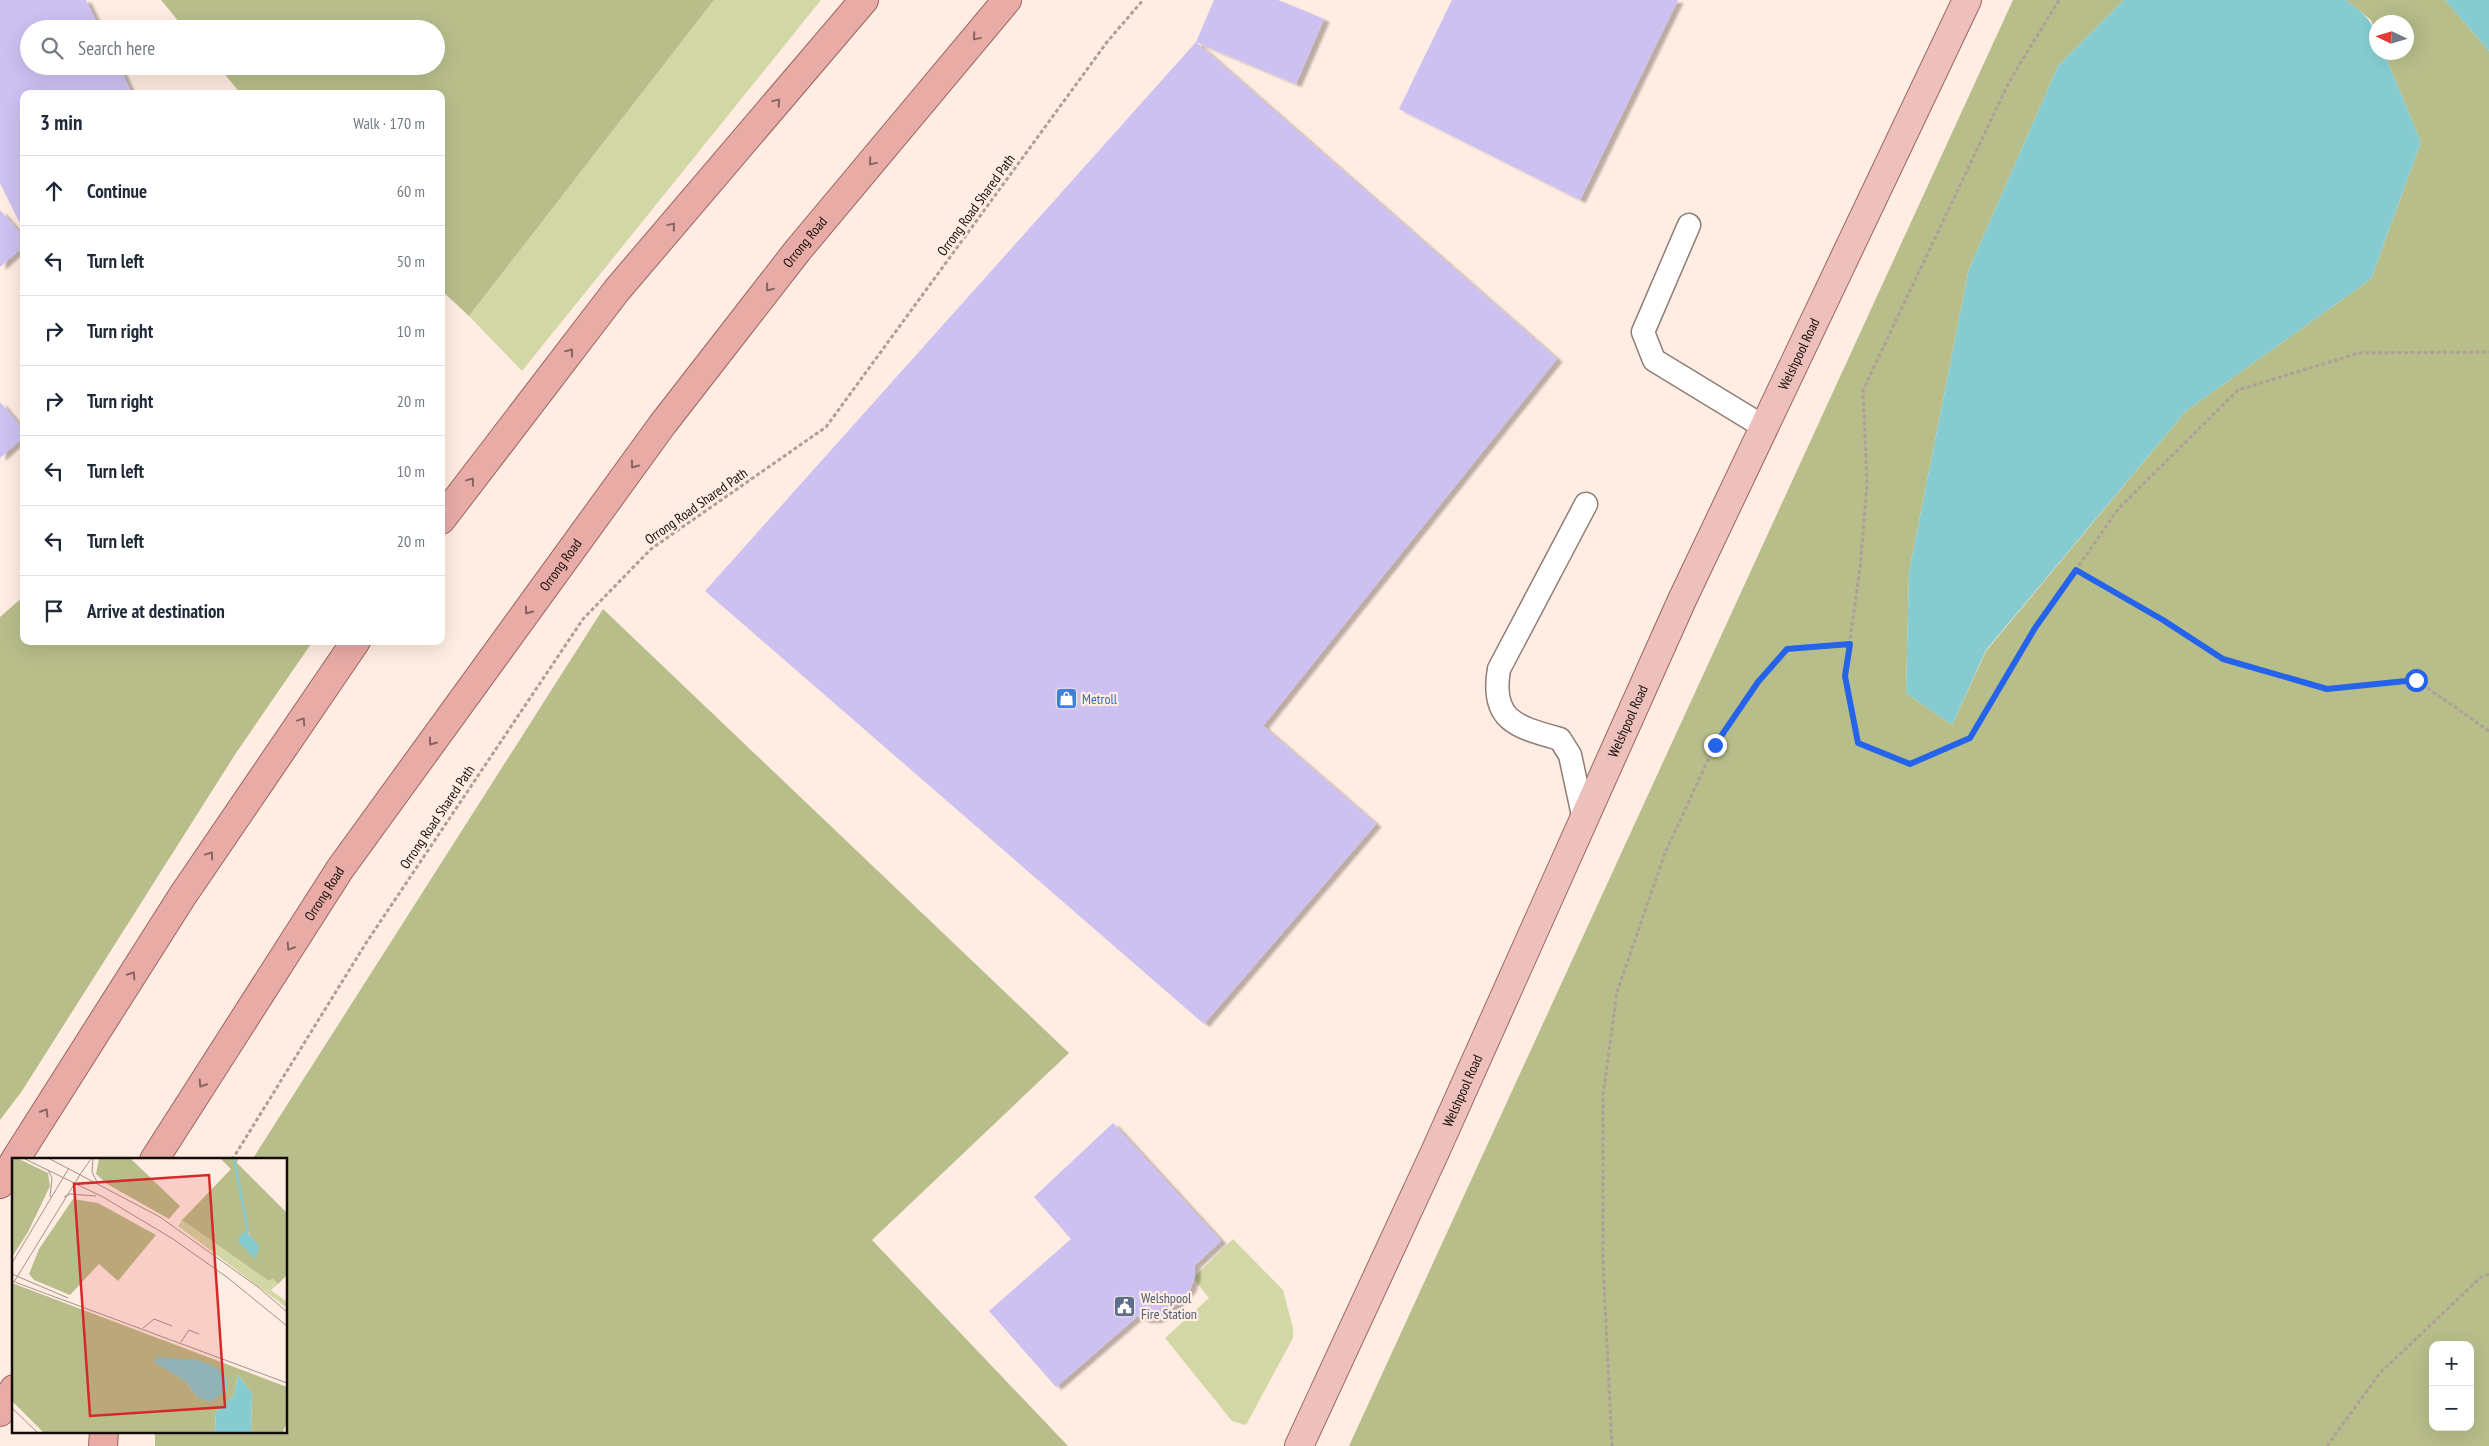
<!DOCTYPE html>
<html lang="en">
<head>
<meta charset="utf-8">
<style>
  body { margin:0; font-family:"PT Sans Narrow",sans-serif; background:#f6f6f7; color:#1f2937 }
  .controls { position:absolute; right:15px; bottom:15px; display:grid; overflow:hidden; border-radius:10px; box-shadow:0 5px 20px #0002 }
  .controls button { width:45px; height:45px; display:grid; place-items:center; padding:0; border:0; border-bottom:1px solid #e0e1e3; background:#fff; color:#1f2937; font:25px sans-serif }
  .compass { position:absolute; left:2369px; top:15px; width:45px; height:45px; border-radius:50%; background:#fff; box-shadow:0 5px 20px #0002; rotate:274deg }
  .stop { position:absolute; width:15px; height:15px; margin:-11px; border:4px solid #2563eb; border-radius:50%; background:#fff }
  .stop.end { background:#2563eb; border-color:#fff; box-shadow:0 1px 5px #0008 }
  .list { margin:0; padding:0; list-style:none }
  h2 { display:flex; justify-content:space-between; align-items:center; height:65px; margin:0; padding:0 20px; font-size:21px }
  h2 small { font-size:16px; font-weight:400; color:#747a83 }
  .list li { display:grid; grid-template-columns:32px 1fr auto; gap:15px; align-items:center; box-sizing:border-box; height:70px; padding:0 20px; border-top:1px solid #e0e1e3 }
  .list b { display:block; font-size:19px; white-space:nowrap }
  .list em { font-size:16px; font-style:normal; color:#747a83 }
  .icon { flex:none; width:28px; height:28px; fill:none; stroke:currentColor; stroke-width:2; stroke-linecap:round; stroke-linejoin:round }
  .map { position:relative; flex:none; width:2489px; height:1446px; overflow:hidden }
  .search { position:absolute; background:#fff; box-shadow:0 5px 20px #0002; left:20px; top:20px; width:425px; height:55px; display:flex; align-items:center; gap:12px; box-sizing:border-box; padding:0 18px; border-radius:28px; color:#747a83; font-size:19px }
  .panel { position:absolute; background:#fff; box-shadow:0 5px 20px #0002; left:20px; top:90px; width:425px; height:555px; border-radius:10px }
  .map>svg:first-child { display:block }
</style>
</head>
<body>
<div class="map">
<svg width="2489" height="1446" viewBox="0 0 2489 1446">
  <defs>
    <filter id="shadow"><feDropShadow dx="5.5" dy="3" stdDeviation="1" flood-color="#0004"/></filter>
  </defs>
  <rect width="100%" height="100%" fill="#ffece2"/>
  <g fill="#d2d8a5">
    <path d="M714,0h107l-299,371 -53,-55z"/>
    <path d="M1233,1239l50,51 10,38v10l-47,87 -14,-4 -67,-83 44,-40 -16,-20z"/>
  </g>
  <g fill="#b8be8a" fill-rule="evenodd">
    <path d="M161,0h553l-245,316 -28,-26v-196h-200l-23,-28h218v-37h-251z"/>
    <path d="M2013,0h111l-66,66 -89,203 -60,303 -3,121 46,32 34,-74 200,-240 185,-132 50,-137 -37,-89 22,-1v-30h-30v12l-5,-14 -25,-20h99l44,51v1395h-1140zM2433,1345h37v82h-37z"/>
    <path d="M24,596v45h289l-77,112 -214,338 -22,29v-503z"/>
    <path d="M603,609l466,444 -197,187 196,206h-913v-14h131v-272h-34z"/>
  </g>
  <g fill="#85cbd0">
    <path d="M2124,0h222c23,18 30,22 30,52l8,1 37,89 -50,137 -185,132 -200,239 -34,75 -46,-32 3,-121 60,-303 89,-203z"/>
    <path d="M2445,0h44v51z"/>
  </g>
  <g fill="#cdc1f2" filter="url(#shadow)">
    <path d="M0,0h86l14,29h-71v37h90l13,28h-108v138l-24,-49z"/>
    <path d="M1214,0h64l46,19 -28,65 -100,-42z"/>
    <path d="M1452,0h226l-98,200 -181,-91z"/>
    <path d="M1196,42l361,317 -294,367 113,98 -172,200 -499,-433z"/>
    <path d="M0,210l24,27v9l-24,21z"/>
    <path d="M0,402l24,28v7l-24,21z"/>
    <path d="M1113,1123l108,118 -26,24v12l-5,13 -23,24 -11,6h-11l-7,-4 -82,71 -67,-76 82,-72 -37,-42z"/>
  </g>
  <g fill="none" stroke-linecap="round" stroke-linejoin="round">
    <defs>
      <g id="service">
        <path d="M1689,225l-46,107 11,28 110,67"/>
        <path d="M1584,820l-14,-65 -10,-16c-43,-12 -70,-18 -61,-70l87,-165"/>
      </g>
      <g id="primary">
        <path id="s1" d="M1299,1446l136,-294 247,-552 285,-600"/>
      </g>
      <g id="trunk">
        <path d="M441,520l176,-230 247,-290"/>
        <path d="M15,1160l168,-265 173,-254"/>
        <path id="s2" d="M154,1160l186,-291 322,-444 136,-175 209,-250"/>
        <path d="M0,1184l14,-22"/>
        <path d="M0,1412l14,-23"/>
        <path d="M103,1446l1,-14"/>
      </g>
    </defs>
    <use href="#service" stroke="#8f7e75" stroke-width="25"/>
    <use href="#primary" stroke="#9a6660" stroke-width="30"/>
    <use href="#trunk" stroke="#9a6660" stroke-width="30"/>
    <g stroke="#aea098" stroke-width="3" stroke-dasharray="4 2.5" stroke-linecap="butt">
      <path d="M2059,0l-50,82 -146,308 4,95 -7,83 -15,108 13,67 52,21 60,-26 65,-110 84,-120 119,-118 121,-37 130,-1"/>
      <path d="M2076,570l87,49 60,40 104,30 89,-9 73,51"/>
      <path d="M232,1160l134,-217 217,-324 68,-70 175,-122 281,-385 36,-42"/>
      <path d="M1612,1446l-9,-183v-168l14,-103 48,-139 50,-108 42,-63 30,-33 63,-5"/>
      <path d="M2327,1446l53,-73 100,-95 9,-4"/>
    </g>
    <use href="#service" stroke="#fff" stroke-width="22"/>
    <use href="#primary" stroke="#eec0bc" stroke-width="28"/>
    <use href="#trunk" stroke="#e8aba6" stroke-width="28"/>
  </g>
  <defs><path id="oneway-chevron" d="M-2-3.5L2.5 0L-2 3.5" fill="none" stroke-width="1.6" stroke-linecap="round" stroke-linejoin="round" transform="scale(1.25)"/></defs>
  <g stroke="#886460">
    <use href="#oneway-chevron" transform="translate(976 37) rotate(130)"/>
    <use href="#oneway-chevron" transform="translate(777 102) rotate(-50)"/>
    <use href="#oneway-chevron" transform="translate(872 162) rotate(130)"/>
    <use href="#oneway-chevron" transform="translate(672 226) rotate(-50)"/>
    <use href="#oneway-chevron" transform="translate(769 288) rotate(128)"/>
    <use href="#oneway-chevron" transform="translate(570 352) rotate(-53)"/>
    <use href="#oneway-chevron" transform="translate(634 465) rotate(126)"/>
    <use href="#oneway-chevron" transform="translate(471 481) rotate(-53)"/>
    <use href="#oneway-chevron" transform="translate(528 611) rotate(126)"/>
    <use href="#oneway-chevron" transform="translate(302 721) rotate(-56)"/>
    <use href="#oneway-chevron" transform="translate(432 742) rotate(126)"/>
    <use href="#oneway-chevron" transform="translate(210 855) rotate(-56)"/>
    <use href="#oneway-chevron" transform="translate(290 947) rotate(123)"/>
    <use href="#oneway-chevron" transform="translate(132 975) rotate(-58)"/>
    <use href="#oneway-chevron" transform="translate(202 1084) rotate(123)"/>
    <use href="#oneway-chevron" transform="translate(45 1112) rotate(-58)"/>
  </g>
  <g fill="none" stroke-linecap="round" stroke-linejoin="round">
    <path stroke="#2563eb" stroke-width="6" d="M1715,745l43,-63 29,-33 63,-5 -5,32 13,67 52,21 60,-26 65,-110 41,-58 87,50 60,39 104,30 89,-9"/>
  </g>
  <defs>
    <symbol id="shop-square" viewBox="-11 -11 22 22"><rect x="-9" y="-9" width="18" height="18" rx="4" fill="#3f7fe0" stroke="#ffece2"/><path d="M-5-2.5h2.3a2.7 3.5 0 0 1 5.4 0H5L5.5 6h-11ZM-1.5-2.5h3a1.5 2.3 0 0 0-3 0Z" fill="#fff"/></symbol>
    <symbol id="civic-square" viewBox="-11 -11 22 22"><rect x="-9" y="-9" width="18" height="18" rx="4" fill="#5c6f8a" stroke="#ffece2"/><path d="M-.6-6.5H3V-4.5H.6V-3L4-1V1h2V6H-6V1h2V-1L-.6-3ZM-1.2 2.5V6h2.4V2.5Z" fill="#fff"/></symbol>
  </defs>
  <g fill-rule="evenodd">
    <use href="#shop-square" x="1054" y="686" width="25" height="25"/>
    <use href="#civic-square" x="1112" y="1294" width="25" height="25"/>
  </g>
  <g text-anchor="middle" stroke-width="4.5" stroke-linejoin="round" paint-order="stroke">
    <g font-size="14" fill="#130d0a" stroke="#ffece2">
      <text transform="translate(976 205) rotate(-54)" y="5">Orrong Road Shared Path</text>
      <text dy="5" stroke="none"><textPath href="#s2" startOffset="1126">Orrong Road</textPath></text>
      <text dy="5" stroke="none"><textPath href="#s1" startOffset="1201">Welshpool Road</textPath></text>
      <text transform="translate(696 506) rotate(-35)" y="5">Orrong Road Shared Path</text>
      <text dy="5" stroke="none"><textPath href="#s2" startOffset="721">Orrong Road</textPath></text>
      <text dy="5" stroke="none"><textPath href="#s1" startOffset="796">Welshpool Road</textPath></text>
      <text transform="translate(437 817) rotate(-56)" y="5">Orrong Road Shared Path</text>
      <text dy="5" stroke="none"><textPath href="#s2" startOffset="316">Orrong Road</textPath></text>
      <text dy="5" stroke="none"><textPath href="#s1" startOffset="391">Welshpool Road</textPath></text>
    </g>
    <g font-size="14" fill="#366cbe" stroke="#ffece2" text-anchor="start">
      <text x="1082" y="704">Metroll</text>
    </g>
    <g font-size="14" fill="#4e5e75" stroke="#ffece2" text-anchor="start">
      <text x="1141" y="1303">Welshpool<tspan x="1141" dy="16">Fire Station</tspan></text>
    </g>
  </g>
  <g transform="translate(12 1158)">
    <rect width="275" height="275" fill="#ffece2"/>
    <path d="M170,62l87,61 4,-4 5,7 -7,6 16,12v6l-109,-82z" fill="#d2d8a5"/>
    <path d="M0,1h7l29,14 2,13 -22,46 -16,25zM87,1h32l49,47 -11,13 -62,-35 -11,-10zM209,1h17l-1,4 50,50v62l-9,9 -5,-6 -4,3 -87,-61 49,-51zM237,74l1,6 7,7 -2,14 -1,-5 -10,-7zM61,41l25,4 58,32 -38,46 -19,-17 -29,31 -36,-15 -5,-6 10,-25zM0,125l275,104v35l-4,10h-32l1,-39 -14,-18 -4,20 -18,17 -1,20h-172l-31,-31zM185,202l27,14 -26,24 -13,-17 -31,-20z" fill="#b8be8a" fill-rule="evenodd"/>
    <path d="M234,73l13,15 -3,13 -17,-16v-7zM145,199l40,3 19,7 11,12v11l-16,12 -13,-4 -13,-17 -31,-19zM226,217l14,18 -1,39h-36l1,-20 18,-17z" fill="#85cbd0"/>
    <path fill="none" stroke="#85cbd0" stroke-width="2.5" d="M222,1l14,72"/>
    <path fill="none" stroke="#a1938c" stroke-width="1" d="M13,1l78,38 70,42 55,39 59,48M38,1l110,58 98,70 29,25M81,1l-1,13 5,10M36,12l4,8 -2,19M69,15l10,-14M52,39l6,-3 26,2M0,105l57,-95M0,116l56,24M0,123l275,102M2,124l67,-109M131,170l11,-9 18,7M169,184l8,-12 10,4M0,250l25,24"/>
    <path fill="#d62828" fill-opacity="0.15" stroke="#d62828" stroke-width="2.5" d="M197,17l16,232 -135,9 -16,-232z"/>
    <rect width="275" height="275" fill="none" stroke="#130d0a" stroke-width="2.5"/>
  </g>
</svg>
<div class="controls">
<button>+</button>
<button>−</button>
</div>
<svg class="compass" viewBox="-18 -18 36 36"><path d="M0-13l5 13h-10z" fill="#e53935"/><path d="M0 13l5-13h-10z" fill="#747a83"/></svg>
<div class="stop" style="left:2416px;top:680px"></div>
<div class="stop end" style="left:1715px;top:745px"></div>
<div class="search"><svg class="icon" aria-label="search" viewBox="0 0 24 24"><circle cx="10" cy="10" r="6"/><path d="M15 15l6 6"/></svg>Search here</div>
<section class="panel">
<h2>3 min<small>Walk · 170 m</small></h2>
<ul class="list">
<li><svg class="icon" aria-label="ahead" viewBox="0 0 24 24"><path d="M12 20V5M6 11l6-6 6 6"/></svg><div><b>Continue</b></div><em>60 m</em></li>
<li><svg class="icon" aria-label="left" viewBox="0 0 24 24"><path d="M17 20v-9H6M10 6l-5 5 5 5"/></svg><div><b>Turn left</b></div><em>50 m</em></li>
<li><svg class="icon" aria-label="right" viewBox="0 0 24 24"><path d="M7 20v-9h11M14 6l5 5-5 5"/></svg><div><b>Turn right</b></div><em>10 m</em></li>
<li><svg class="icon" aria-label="right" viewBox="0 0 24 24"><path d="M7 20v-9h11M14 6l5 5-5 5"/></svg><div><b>Turn right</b></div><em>20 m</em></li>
<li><svg class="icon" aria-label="left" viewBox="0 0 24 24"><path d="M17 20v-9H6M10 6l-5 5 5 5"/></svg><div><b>Turn left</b></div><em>10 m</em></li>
<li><svg class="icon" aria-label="left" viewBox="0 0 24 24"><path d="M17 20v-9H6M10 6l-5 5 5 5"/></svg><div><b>Turn left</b></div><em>20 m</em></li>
<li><svg class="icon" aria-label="arrive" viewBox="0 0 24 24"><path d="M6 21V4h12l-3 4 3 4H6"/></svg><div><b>Arrive at destination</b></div></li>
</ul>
</section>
</div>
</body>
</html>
